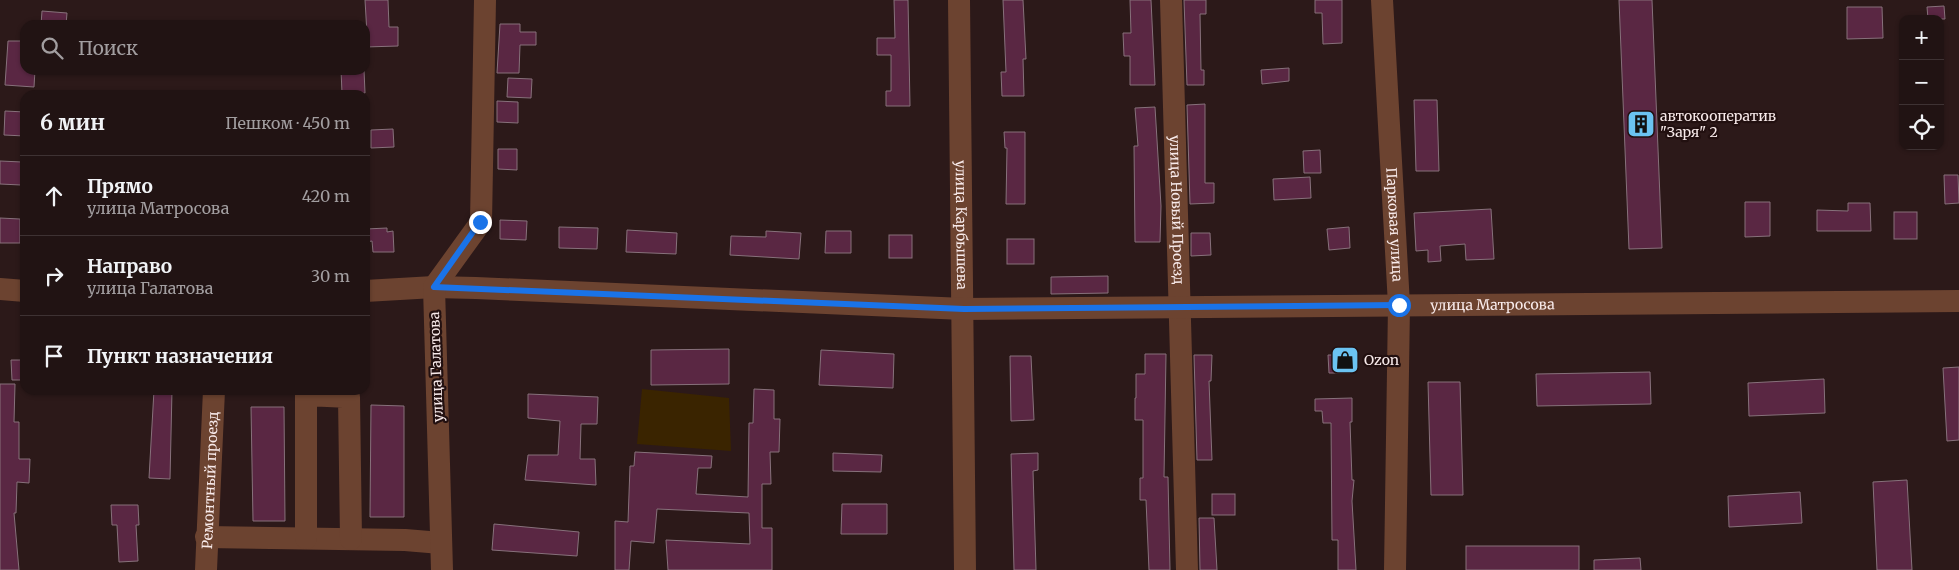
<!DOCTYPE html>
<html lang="ru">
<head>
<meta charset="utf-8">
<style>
  body { margin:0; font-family:Merriweather,serif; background:#291c1c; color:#f1f3f6 }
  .controls { position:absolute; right:15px; top:15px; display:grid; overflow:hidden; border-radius:10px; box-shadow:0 1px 4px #0004 }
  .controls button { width:45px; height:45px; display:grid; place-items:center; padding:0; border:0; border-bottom:1px solid #3e3233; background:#211313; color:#f1f3f6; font:25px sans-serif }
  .stop { position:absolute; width:15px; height:15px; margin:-11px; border:4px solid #1a73e8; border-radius:50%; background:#fff }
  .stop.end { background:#1a73e8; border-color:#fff; box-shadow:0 1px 5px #0008 }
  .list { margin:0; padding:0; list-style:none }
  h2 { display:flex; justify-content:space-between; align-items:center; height:65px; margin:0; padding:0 20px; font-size:21px }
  h2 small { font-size:16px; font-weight:400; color:#a29ea0 }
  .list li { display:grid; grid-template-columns:32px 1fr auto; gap:15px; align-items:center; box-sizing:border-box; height:80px; padding:0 20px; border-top:1px solid #3e3233 }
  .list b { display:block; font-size:19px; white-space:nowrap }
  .list p { margin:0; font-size:16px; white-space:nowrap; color:#a29ea0 }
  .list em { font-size:16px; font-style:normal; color:#a29ea0 }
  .icon { flex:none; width:28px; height:28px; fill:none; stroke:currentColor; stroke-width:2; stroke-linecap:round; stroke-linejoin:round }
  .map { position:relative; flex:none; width:1959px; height:570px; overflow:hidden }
  .search { position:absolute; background:#211313; box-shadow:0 1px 4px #0004; left:20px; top:20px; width:350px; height:55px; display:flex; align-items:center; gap:12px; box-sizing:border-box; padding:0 18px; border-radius:15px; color:#a29ea0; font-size:19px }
  .panel { position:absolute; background:#211313; box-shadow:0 1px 4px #0004; left:20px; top:90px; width:350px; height:305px; border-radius:15px }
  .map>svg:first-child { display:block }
</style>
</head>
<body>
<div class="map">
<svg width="1959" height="570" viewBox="0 0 1959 570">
  <rect width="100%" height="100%" fill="#2c1919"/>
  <path fill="#3a2400" d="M642,389l87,9 2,53 -94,-7z"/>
  <g fill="#5a2743" stroke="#87717b">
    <path d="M365,0h23l1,27h9v19l-33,1v-13h2z"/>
    <path d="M894,0h14l2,106h-24v-15h5v-36h-14v-17h18z"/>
    <path d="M1003,0h20l3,59h-3l1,37h-22l-1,-24h5z"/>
    <path d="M1130,0h21l4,85h-25v-29h-6l-1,-23h8z"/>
    <path d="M1184,0h22v14h-6l1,56h3v15h-17z"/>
    <path d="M1315,0h27v43l-19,1 -1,-31h-7z"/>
    <path d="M1619,0h33l10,248 -33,1z"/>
    <path d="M1944,6l1,13h-17l-1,-12z"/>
    <path d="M1847,7h35l1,31 -36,1z"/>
    <path d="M42,11l25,2 -1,12h-25z"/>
    <path d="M500,24h20v8h16v13h-16l-1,28h-22z"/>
    <path d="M8,41h17v29h10l-1,17 -29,-2z"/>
    <path d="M1289,68v13l-27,3 -1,-14z"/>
    <path d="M341,70h23l1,23h-23z"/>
    <path d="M508,78l24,1 -1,19 -24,-1z"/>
    <path d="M1414,100h23l2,71h-23z"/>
    <path d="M497,101l21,1v21l-21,-1z"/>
    <path d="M1205,104v79h9v20l-24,1 -3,-99z"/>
    <path d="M1155,107l6,99 -1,36h-25l-1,-96h4l-3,-38z"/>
    <path d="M5,111l20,1v24l-21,-1z"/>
    <path d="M393,129l1,18 -23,1v-18z"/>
    <path d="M1004,132h21v72h-19l1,-56h-2z"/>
    <path d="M498,149h19v21l-19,-1z"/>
    <path d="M1320,150l1,23h-17l-1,-22z"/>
    <path d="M0,161l22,1 -1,23 -21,-1z"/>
    <path d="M1944,175h14l1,28 -14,1z"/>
    <path d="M1310,177l1,21 -37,2 -1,-21z"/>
    <path d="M1745,202h25v34l-25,1z"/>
    <path d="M1848,203h22l1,28h-54v-21l31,1z"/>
    <path d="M1491,209l3,50 -28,1 -1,-16 -25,2 1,15 -13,1v-12l-12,1 -2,-38z"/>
    <rect x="1894" y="212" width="23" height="27"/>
    <path d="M0,218l20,1v24h-20z"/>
    <path d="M500,220l27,1 -1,19 -26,-1z"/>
    <path d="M559,227l39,1 -1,21 -38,-1z"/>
    <path d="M1349,227l1,21 -21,2 -2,-21z"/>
    <path d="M387,228v4l6,-1 1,21h-21l-1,-11 -6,1v-13z"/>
    <path d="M627,230l50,3 -1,21 -50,-2z"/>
    <path d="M766,231l35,2 -2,26 -69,-4 1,-19 35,1z"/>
    <path d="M826,231h25v22h-26z"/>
    <path d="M1191,233h19l1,22 -20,1z"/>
    <rect x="889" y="235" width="23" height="23"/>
    <rect x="1007" y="239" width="27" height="25"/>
    <path d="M1108,276v17l-57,1v-17z"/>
    <path d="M729,349v35l-78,1v-35z"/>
    <path d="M821,350l73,4 -1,34 -74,-3z"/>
    <path d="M1145,354h21l-2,123h4l2,93h-21l-3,-70h-6v-22h3v-58h-8v-22h1v-24h9z"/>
    <path d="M1194,355h18l-1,26h-2l3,79h-15z"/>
    <path d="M1328,355h21l1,18h-21z"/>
    <path d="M1010,356h21l3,64 -23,1z"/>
    <path d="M11,360h14v20h-13z"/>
    <path d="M1959,367v73l-12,1 -4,-73z"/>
    <path d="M1650,372l1,32 -114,2 -1,-32z"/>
    <path d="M1824,379l1,34 -76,3 -1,-33z"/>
    <path d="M1428,382h32l3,113h-32z"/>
    <path d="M0,384h15l-1,38h5v37h11l-1,24 -12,-1 -1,31h-2l5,57h-19z"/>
    <path d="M754,389l20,1v29h6l-1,33h-9l1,32h-9v44h10v42h-104l-2,-30 84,4 -1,-31 -92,-4 -3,34 -23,-2 -2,29h-14v-49l13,1 2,-56h4l1,-14 77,4 -1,12h-13l-2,26 52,3 1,-74h4z"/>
    <path d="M154,390h18l-2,89 -21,-1z"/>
    <path d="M528,394l70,3 -1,27h-16l-1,35h15l1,26 -71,-5 3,-25h30l2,-34 -32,-3z"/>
    <path d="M1352,398v24h-2l2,58h2l-2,21 4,69h-18v-30h-6l-1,-117h-8l-1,-12h-7v-12z"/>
    <path d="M371,405l33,1v111h-34z"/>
    <path d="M251,407h33l1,114h-32z"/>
    <path d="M833,453l49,2 -1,17 -48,-1z"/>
    <path d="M1038,453v17l-5,1 3,99h-22l-3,-116z"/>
    <path d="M1907,480l5,90h-35l-4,-88z"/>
    <path d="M1800,492l2,31 -73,4 -1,-31z"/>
    <rect x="1212" y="494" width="23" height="21"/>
    <path d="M842,504h45v30h-46z"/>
    <path d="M111,505h27l1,20h-3l2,36 -19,1 -2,-37h-5z"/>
    <path d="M1199,518h15l3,52h-17z"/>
    <path d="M494,524l85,8 -2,24 -85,-6z"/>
    <rect x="1466" y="546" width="113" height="24"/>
    <path d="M1640,558l1,12h-47v-10z"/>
  </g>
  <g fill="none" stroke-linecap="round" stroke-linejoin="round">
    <g stroke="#6c4330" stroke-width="22">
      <path id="s1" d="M959,0l6,570"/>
      <path id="s2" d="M1171,0l16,570"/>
      <path id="s3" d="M1382,0l17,305 -4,265"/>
      <path d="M0,289l25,2"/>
      <path id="s4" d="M365,291l69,-4 42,1 488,21 995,-8"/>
      <path d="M206,537l199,3 36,3"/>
      <path d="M306,538v-143l43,2 2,142"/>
      <path id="s5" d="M206,570l8,-180"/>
      <path d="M442,570l-8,-283 47,-65 4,-222"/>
    </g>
  </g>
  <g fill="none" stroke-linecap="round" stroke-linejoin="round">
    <path stroke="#1a73e8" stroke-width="6" d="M480,222l-46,65 530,22 435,-4"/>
  </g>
  <defs>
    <symbol id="building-square" viewBox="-11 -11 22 22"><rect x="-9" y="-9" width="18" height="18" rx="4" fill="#6bc3f2" stroke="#221010"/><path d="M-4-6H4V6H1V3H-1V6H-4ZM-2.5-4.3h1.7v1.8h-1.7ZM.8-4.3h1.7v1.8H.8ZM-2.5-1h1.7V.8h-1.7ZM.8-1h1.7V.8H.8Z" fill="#111"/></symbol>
    <symbol id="shop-square" viewBox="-11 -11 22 22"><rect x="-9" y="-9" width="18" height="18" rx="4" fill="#6bc3f2" stroke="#221010"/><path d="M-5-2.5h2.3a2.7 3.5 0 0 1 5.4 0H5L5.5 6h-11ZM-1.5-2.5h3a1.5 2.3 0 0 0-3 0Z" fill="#111"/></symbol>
  </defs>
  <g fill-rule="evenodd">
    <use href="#building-square" x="1625" y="108" width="32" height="32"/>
    <use href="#shop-square" x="1329" y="344" width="32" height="32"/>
  </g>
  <g text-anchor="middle" stroke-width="4.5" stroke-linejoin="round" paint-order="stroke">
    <g font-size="14" fill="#f8eaea" stroke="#221010" text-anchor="start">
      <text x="1660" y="121">автокооператив<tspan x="1660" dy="16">"Заря" 2</tspan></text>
      <text x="1364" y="365">Ozon</text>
    </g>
    <g font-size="14" fill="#f8eaea" stroke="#221010">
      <text dy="5" stroke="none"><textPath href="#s2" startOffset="210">улица Новый Проезд</textPath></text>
      <text dy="5" stroke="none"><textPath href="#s1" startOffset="225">улица Карбышева</textPath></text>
      <text dy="5" stroke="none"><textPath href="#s3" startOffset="225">Парковая улица</textPath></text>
      <text dy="5" stroke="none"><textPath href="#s4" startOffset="1128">улица Матросова</textPath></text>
      <text transform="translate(436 367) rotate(-92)" y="5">улица Галатова</text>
      <text dy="5" stroke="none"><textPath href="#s5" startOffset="90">Ремонтный проезд</textPath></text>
    </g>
  </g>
</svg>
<div class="controls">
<button>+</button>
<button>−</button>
<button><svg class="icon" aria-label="locate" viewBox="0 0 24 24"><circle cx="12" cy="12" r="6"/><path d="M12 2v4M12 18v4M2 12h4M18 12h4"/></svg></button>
</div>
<div class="stop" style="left:1399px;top:305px"></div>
<div class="stop end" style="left:480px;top:222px"></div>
<div class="search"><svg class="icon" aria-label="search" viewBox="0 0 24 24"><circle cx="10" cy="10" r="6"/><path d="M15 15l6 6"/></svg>Поиск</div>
<section class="panel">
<h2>6 мин<small>Пешком · 450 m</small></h2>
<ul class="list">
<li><svg class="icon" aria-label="ahead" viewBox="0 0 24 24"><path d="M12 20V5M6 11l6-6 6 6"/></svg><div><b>Прямо</b><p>улица Матросова</p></div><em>420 m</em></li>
<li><svg class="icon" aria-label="right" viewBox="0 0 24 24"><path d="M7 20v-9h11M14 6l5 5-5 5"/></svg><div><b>Направо</b><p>улица Галатова</p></div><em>30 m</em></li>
<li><svg class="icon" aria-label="arrive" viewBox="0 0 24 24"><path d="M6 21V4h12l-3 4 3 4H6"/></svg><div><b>Пункт назначения</b></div></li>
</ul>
</section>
</div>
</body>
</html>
